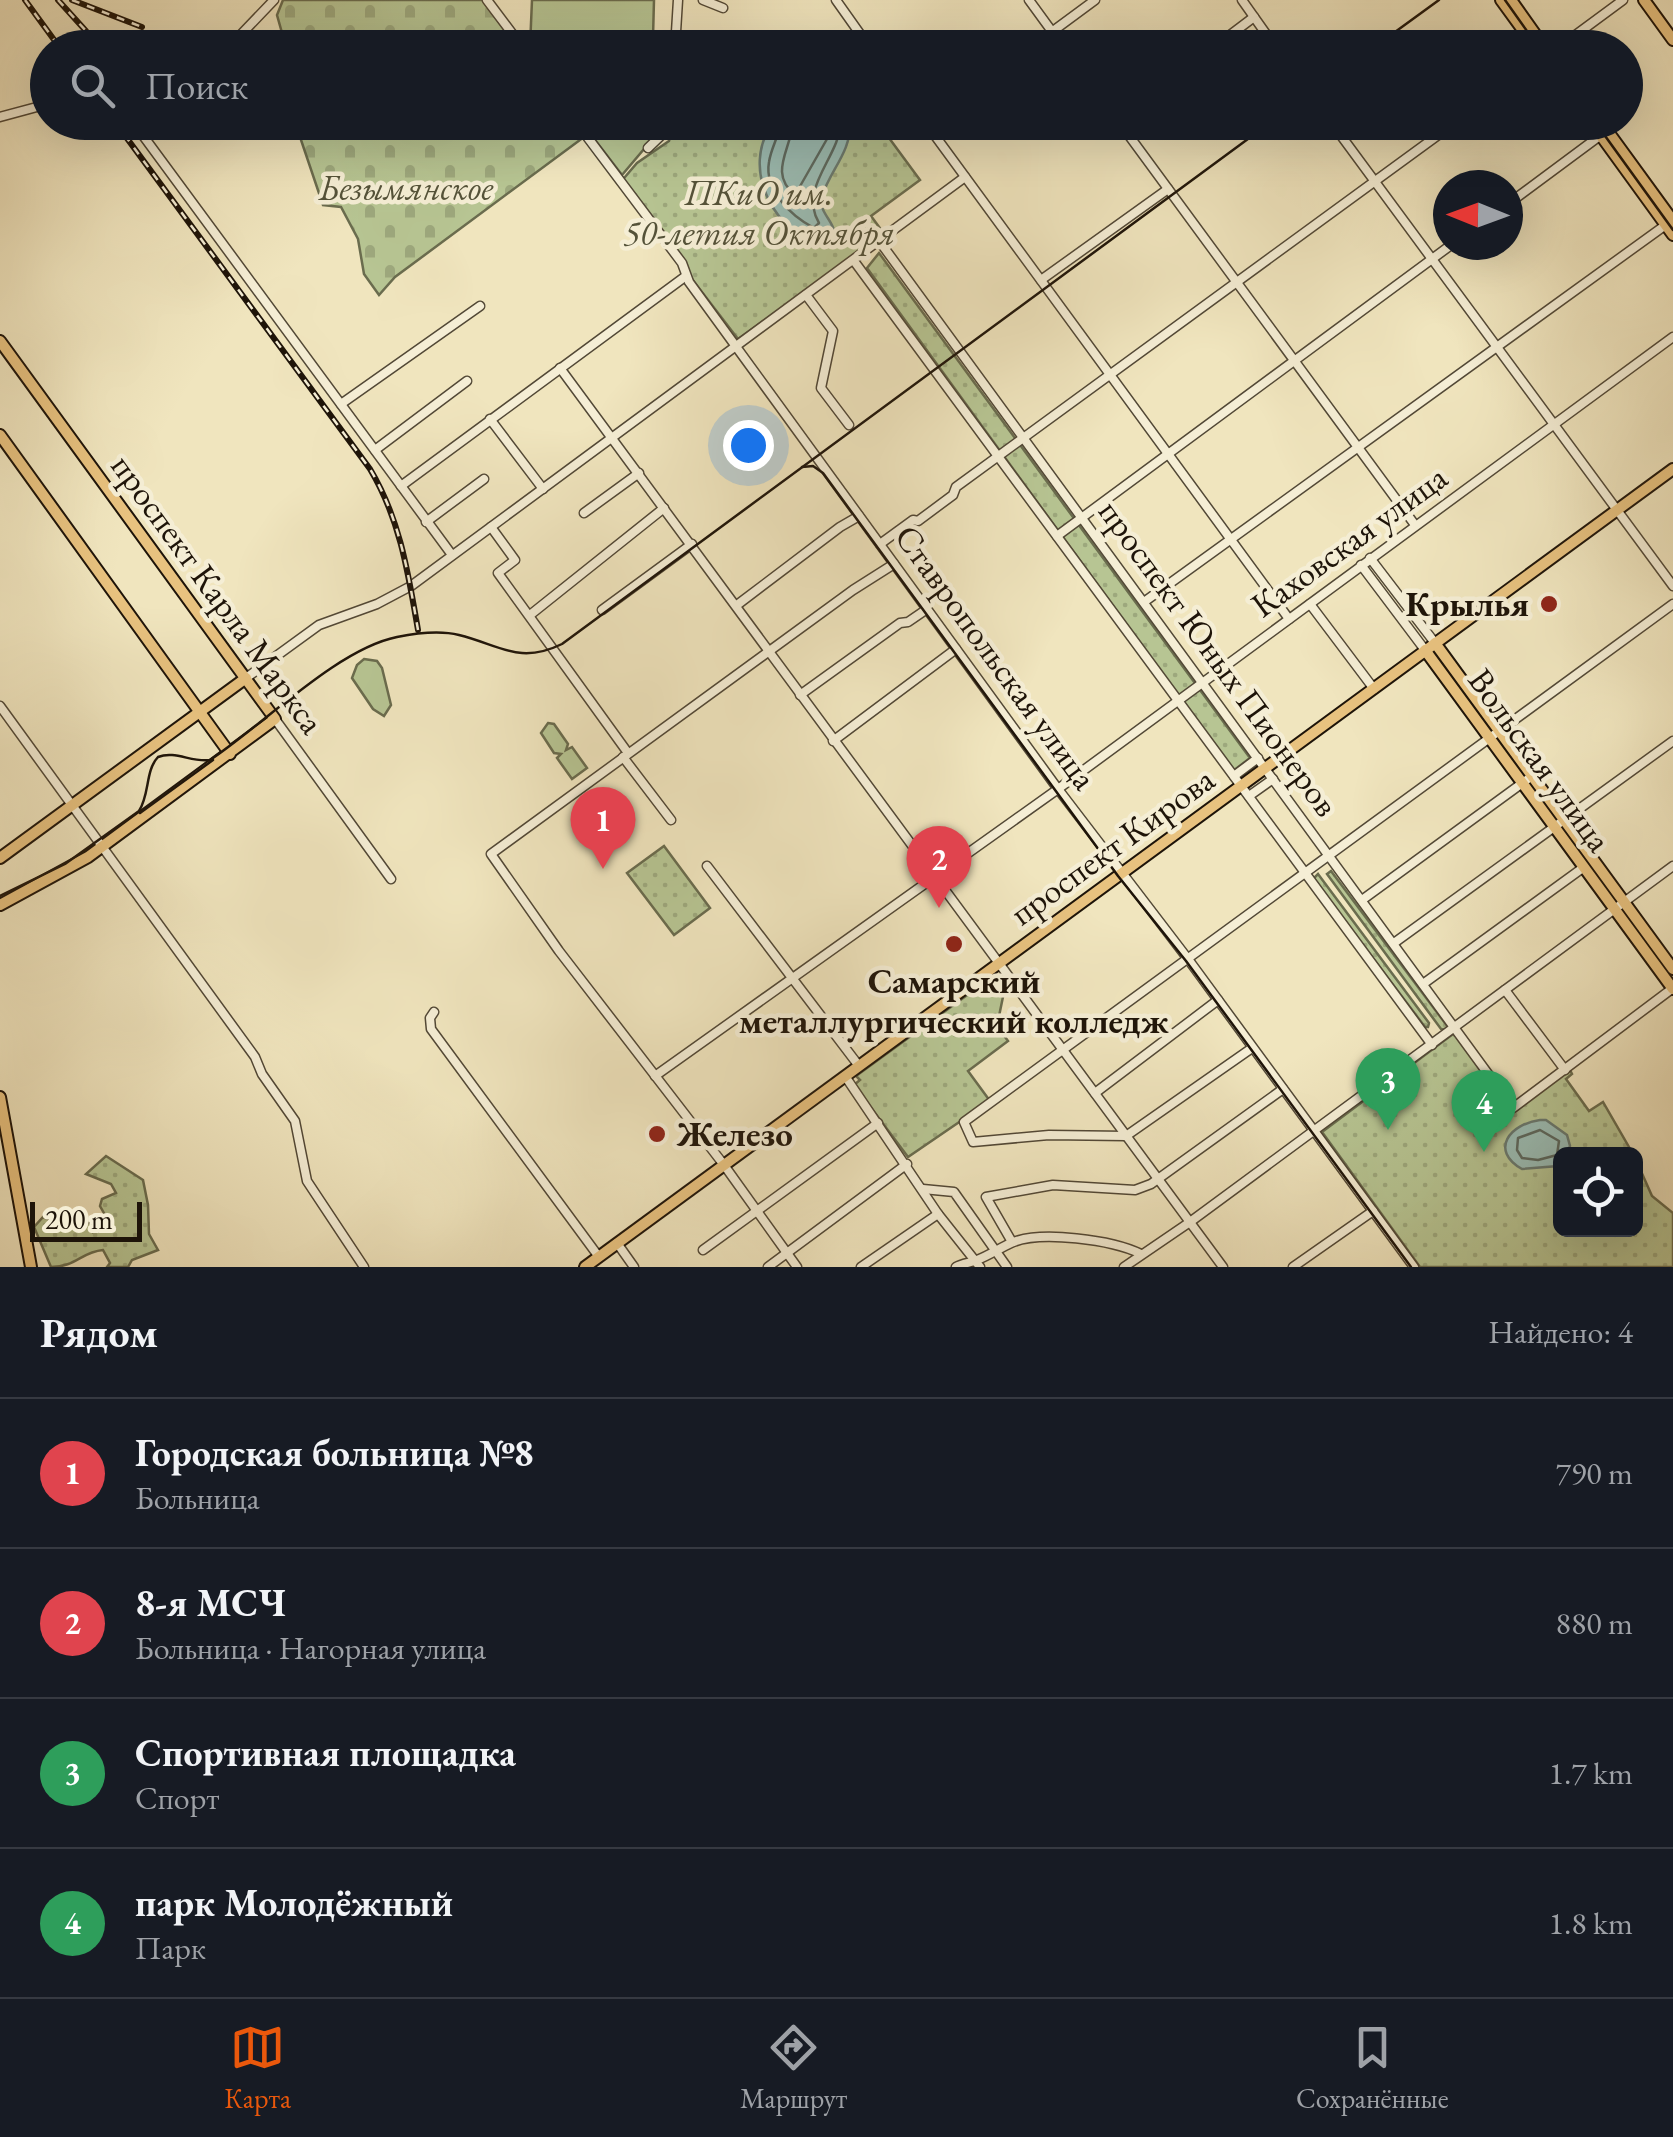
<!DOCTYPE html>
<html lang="ru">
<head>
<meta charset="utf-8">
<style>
  body { margin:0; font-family:"EB Garamond",serif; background:#20242c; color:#f1f3f6 }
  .controls { position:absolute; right:30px; bottom:30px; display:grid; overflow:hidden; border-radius:15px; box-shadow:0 10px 40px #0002 }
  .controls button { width:90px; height:90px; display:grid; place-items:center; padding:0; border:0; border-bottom:2px solid #363941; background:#171b24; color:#f1f3f6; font:50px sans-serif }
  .compass { position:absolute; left:1433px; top:170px; width:90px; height:90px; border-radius:50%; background:#171b24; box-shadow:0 10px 40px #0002; rotate:271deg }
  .scale { position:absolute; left:30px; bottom:25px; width:112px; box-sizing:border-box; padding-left:10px; border:5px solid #1e1409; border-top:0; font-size:28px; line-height:35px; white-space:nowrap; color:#1e1409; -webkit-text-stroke:8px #f5eed5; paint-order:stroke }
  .you { position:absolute; left:748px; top:445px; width:35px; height:35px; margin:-25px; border:8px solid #fff; border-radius:50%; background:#1a73e8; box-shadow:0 0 0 15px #1a73e833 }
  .badge { display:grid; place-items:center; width:65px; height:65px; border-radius:50%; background:#ea580c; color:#fff; font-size:32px; font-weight:700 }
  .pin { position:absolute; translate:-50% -82px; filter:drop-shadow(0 2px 5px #0008) }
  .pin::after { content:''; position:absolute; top:52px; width:35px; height:30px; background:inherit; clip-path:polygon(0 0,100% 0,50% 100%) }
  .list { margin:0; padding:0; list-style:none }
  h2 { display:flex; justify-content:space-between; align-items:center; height:130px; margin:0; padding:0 40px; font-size:42px }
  h2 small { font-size:32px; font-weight:400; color:#9ea1a6 }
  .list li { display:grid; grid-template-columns:65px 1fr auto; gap:30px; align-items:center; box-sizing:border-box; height:150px; padding:0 40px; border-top:2px solid #363941 }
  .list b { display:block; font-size:38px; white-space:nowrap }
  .list p { margin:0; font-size:32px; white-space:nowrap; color:#9ea1a6 }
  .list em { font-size:32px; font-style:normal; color:#9ea1a6 }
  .icon { flex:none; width:55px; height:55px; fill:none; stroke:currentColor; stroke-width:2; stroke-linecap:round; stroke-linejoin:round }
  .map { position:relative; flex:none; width:1673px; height:1267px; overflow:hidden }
  .search { position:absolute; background:#171b24; box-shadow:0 10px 40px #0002; left:30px; right:30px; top:30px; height:110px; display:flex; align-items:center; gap:25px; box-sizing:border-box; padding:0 35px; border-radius:55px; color:#9ea1a6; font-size:38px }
  .sheet { height:730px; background:#171b24 }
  nav { display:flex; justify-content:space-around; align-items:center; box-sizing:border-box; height:140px; border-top:2px solid #363941; background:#171b24; font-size:28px; color:#9ea1a6 }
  nav a { display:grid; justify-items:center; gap:5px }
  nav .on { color:#ea580c }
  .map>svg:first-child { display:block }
</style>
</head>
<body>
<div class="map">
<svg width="1673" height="1267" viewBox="0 0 1673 1267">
  <defs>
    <pattern id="cemetery-stones" width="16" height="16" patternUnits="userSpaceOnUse" patternTransform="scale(2.5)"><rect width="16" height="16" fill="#b7c593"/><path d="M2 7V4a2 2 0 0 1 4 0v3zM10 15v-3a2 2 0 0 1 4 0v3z" fill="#9da87d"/></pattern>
    <pattern id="park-dots" width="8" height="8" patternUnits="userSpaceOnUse" patternTransform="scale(2.5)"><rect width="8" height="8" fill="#b7c593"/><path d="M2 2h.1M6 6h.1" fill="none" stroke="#9da87d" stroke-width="1.8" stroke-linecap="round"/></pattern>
  </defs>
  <rect width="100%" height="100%" fill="#f0e5be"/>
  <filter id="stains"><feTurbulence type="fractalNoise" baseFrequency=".002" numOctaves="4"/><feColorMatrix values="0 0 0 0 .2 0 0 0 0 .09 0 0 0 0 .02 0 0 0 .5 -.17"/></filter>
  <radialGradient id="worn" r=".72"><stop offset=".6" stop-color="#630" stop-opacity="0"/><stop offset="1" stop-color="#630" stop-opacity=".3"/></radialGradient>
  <g fill="#b7c593" stroke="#6a6c4e" stroke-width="2.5">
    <path d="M532,0h122l-1,38 10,1v8h-133z"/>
    <path d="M582,123h84l-44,52z"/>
    <path d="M364,659l13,2 5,7 9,37 -7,11 -11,-7 -21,-31 5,-13z"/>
    <path d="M548,723l6,1 14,20 -2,6 6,-3 15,21 -15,11 -15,-21 4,-4 -7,-1 -13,-20z"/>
  </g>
  <g fill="url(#cemetery-stones)" stroke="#6a6c4e" stroke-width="2.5">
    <path d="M283,0h202l35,47h-234l-9,-32z"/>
    <path d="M573,122l11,15 -189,140 -16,18 -15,-21 -6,-35 -17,-32 -18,-2 -23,-68 6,-4 -3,-10z"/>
  </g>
  <g fill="url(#park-dots)" stroke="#6a6c4e" stroke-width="2.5">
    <path d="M675,122l203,1 42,57 -49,36 14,19 -147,104 -119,-155 18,-21 32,-22z"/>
    <path d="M879,253l371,505 -17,13 -366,-503z"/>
    <path d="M664,846l46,62 -36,27 -47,-62z"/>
    <path d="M1331,871l117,156 -3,3 -4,-1 -114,-155z"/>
    <path d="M1318,874l111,149 -1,4h-3l-112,-148z"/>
    <path d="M992,977l7,1 6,9 -8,39 11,15 -40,30 22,30 -82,56 -54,-72 6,-5 -4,-4z"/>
    <path d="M1457,1031l55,80 58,-41 2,4 -6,5 23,32 14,-9 30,52h-73v76h76v-70l16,36 21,17v54h-253l-98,-135z"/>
    <path d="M106,1156l37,24 5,25 1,29 9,16 -26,10 -4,7h-21l3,-4 -7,-13c-22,2 -27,17 -52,17l-17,-40 9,-10 9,4 15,-8 15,10h10l1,9 10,-4 2,-13 -5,-9 2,-7 14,-6 -5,-9 -25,-10z"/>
  </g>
  <g fill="#9bbeb6" stroke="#697a71" stroke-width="2.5">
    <path d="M774,122l76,1c1,29 -19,46 -28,73 -6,20 24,30 7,49 -54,-6 -91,-78 -55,-123z"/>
    <path d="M1540,1120h6l21,15 3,11 -3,7 -7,1 -2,12 -36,3c-33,-19 -12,-45 18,-49z"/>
  </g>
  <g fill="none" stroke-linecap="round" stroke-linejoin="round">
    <g stroke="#5c6960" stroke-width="2.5">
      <path d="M781,122c-2,14 -10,26 -12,40 -5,28 22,54 45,66l5,-5c-21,-35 20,-65 22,-101"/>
      <path d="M793,122c-2,28 -25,51 2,73l32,-56 1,-17"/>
      <path d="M1540,1130l19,11 -2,14 -19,5 -16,-2 -5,-8 1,-12z"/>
    </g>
    <defs>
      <g id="minor">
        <path d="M487,0l36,48"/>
        <path d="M703,0l20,8"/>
        <path d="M836,0l34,48"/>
        <path d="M1029,0l35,48"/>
        <path d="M1242,0l34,48"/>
        <path d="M228,48l46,-48"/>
        <path d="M675,48l3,-48"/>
        <path d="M1030,48l65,-48"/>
        <path d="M1213,48l41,-31"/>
        <path d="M1558,48l65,-48"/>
        <path d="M0,117l48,-13"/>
        <path d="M133,122l319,433"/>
        <path d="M576,122l106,141 7,19 369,507 130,170 226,308"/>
        <path d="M925,122l364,497"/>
        <path d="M1119,122l296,403"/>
        <path d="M1331,122l342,464"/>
        <path d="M648,148l27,-26"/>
        <path d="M1508,204l97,-72"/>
        <path d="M880,242l633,866 160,-120"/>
        <path d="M854,261l578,784"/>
        <path d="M1041,280l127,-91"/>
        <path d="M806,295l27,36 -12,57 28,37"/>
        <path d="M560,368l663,899"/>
        <path d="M341,404l139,-98"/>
        <path d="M490,419l53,70"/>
        <path d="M375,450l92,-69"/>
        <path d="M401,486l285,-210"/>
        <path d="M584,513l55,-40"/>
        <path d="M426,522l58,-43"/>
        <path d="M491,527l24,33 -17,13 130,180"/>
        <path d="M1057,536l394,-291"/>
        <path d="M880,544l33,-24 5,1 35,-26 3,-8 500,-365"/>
        <path d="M1370,558l65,85"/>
        <path d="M1361,565l64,85"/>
        <path d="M1144,602l523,-378"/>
        <path d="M1310,604l64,85"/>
        <path d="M737,605l103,-78 19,-11"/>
        <path d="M602,610l90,-66"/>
        <path d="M530,615l134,-107"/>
        <path d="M246,678l73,-53 58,-21 34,-18 554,-409"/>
        <path d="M800,695l100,-72 8,-1 19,-13"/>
        <path d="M0,706l255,351 7,17 33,47 12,60 57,86"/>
        <path d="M275,719l116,160"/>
        <path d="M833,741l123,-92"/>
        <path d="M623,757l48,63"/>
        <path d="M1234,776l24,-18"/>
        <path d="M1249,796l24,-17"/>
        <path d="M707,866l152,200"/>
        <path d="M1362,900l170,-124"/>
        <path d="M1394,943l279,-202"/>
        <path d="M1423,984l161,-117"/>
        <path d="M1505,990l60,80"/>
        <path d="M434,1012l-4,6 1,11 168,228"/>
        <path d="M1252,1048l-126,88 -77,-1 -76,7 -9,-20 709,-518"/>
        <path d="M655,1076l403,-287 615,-452"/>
        <path d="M845,1076l93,138 42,53"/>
        <path d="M1095,1093l123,-93"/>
        <path d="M923,1189l31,3 53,75"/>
        <path d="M1012,1242l-26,-45 67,-12 82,5 16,-6 132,-95"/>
        <path d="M617,1243l17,24"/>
        <path d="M703,1250l175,-127"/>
        <path d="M768,1267l139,-103"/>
        <path d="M797,1267l-73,-102 -165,-214 -68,-97 362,-264 41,-26"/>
        <path d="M861,1267l77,-53"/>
        <path d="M956,1267c7,-4 15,-4 21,-7 11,-4 23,-12 34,-17 29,-13 102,-3 130,11"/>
        <path d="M1124,1267l66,-45 483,-356"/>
        <path d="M1293,1267l80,-56"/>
      </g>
      <g id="major">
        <path d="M1501,0l35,48"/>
        <path d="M1511,0l34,48"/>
        <path d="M1644,0l29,40"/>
        <path d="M1591,122l82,113"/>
        <path d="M1601,122l72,99"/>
        <path d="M0,341l275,378 -187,138 -88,48"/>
        <path d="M0,435l230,319"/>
        <path d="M1435,643l238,326"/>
        <path d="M1425,650l248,339"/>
        <path d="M0,858l246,-180"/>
        <path d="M0,1097l31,170"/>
        <path d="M585,1267l1088,-798"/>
      </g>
    </defs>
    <use href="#minor" stroke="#524836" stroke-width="11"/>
    <use href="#major" stroke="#1e1409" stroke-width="14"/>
    <use href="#minor" stroke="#f5eed5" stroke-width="8"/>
    <use href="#major" stroke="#e8c27f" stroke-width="10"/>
    <g stroke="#1e1409" stroke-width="2.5">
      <path d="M1505,0l34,48"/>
      <path d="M1373,48l66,-48"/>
      <path d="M1595,122l78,108"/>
      <path d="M802,467l11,-1 10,7 295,403 68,85 225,306"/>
      <path d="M140,813l73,-53"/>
      <path d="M0,896l65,-32 74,-53c11,-17 6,-40 19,-54 17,-7 34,6 52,3 53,-35 127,-111 187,-123 20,-4 42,-7 62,-2 41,10 60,30 103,9l709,-522"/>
    </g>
    <defs>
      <g id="rail">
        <path d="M25,0l35,48"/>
        <path d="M58,0l28,31"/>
        <path d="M72,0l70,27"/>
        <path d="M115,122l255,347c30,50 38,103 48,161"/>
      </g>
    </defs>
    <use href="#rail" stroke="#1e1409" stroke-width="6"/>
    <use href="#rail" stroke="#f5eed5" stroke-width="2.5" stroke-dasharray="8" stroke-linecap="butt"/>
  </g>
  <g fill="#8f2418" stroke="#f5eed5" stroke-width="4">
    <circle cx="1549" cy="604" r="10"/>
    <circle cx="954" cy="944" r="10"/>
    <circle cx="657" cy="1134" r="10"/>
  </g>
  <g text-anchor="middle" stroke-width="9" stroke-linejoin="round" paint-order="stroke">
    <g font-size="35" font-style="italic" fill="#545239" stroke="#f5eed5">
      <text x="406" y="200">Безымянское</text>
      <text x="759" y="205">ПКиО им.<tspan x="759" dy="40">50-летия Октября</tspan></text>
    </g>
    <g font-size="35" fill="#1e1409" stroke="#f5eed5">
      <text transform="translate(1349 541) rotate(-36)" y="12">Каховская улица</text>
      <text transform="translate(218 594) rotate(54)" y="12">проспект Карла Маркса</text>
      <text transform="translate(996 657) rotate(54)" y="12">Ставропольская улица</text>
      <text transform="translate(1219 658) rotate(54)" y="12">проспект Юных Пионеров</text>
      <text transform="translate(1540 760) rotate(54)" y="12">Вольская улица</text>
      <text transform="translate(1112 846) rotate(-36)" y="12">проспект Кирова</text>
    </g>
    <g font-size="35" font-weight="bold" fill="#1e1409" stroke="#f5eed5" text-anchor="end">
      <text x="1529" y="616">Крылья</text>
      <text x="954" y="993" text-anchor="middle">Самарский<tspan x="954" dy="40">металлургический колледж</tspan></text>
      <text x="677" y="1146" text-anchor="start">Железо</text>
    </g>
  </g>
  <rect width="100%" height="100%" filter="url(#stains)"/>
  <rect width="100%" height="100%" fill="url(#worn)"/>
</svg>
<div class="controls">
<button><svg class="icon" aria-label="locate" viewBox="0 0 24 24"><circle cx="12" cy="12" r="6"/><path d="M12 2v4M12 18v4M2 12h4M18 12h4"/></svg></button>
</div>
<svg class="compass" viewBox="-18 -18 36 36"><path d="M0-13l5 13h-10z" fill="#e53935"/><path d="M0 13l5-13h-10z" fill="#9ea1a6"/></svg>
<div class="scale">200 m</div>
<div class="you"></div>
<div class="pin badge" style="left:603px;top:869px;background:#e0444e">1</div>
<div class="pin badge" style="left:939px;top:908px;background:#e0444e">2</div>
<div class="pin badge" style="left:1388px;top:1130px;background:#2e9e5b">3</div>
<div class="pin badge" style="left:1484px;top:1152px;background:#2e9e5b">4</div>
<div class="search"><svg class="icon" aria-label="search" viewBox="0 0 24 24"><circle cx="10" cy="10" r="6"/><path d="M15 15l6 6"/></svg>Поиск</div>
</div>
<section class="sheet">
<h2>Рядом<small>Найдено: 4</small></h2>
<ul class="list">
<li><span class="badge" style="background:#e0444e">1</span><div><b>Городская больница №8</b><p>Больница</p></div><em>790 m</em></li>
<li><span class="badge" style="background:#e0444e">2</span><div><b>8-я МСЧ</b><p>Больница · Нагорная улица</p></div><em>880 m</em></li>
<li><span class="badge" style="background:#2e9e5b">3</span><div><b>Спортивная площадка</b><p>Спорт</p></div><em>1.7 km</em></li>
<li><span class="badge" style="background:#2e9e5b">4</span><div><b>парк Молодёжный</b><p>Парк</p></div><em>1.8 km</em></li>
</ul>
</section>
<nav>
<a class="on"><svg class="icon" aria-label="map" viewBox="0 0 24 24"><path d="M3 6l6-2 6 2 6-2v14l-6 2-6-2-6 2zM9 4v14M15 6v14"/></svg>Карта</a>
<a><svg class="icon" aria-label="directions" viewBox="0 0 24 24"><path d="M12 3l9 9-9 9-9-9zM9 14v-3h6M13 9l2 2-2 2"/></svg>Маршрут</a>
<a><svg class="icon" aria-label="saved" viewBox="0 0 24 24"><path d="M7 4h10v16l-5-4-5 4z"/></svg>Сохранённые</a>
</nav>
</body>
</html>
